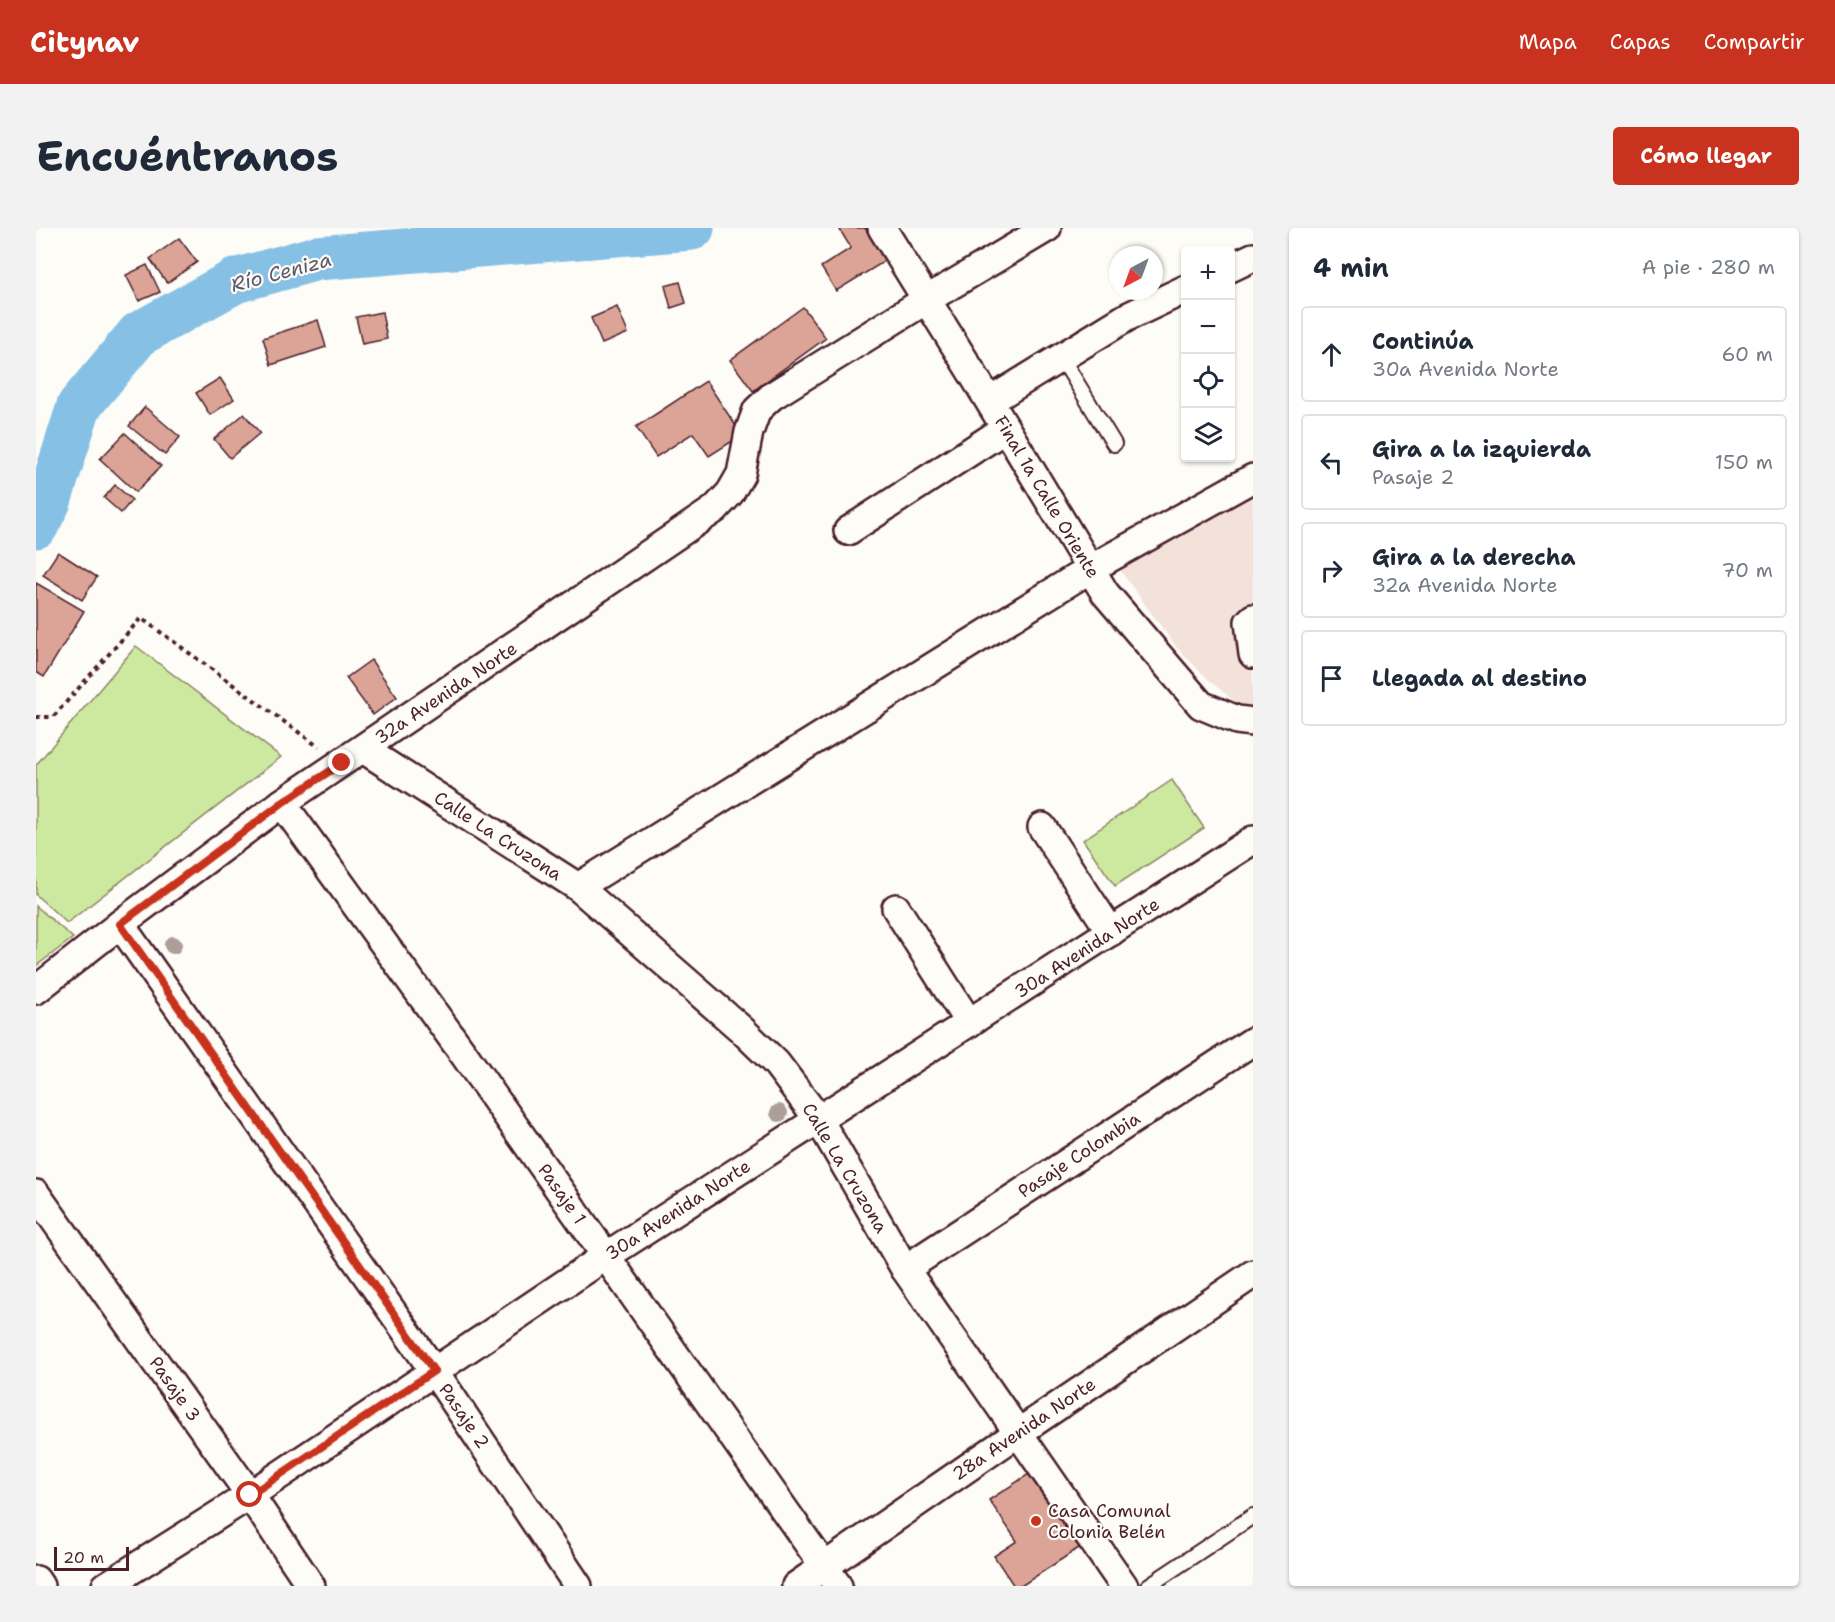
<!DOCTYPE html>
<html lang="es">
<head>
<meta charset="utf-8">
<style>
  body { margin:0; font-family:"Shantell Sans",sans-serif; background:#f2f2f3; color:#1f2937 }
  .controls { position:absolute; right:18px; top:18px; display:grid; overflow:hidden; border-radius:6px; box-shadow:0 2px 4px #0004 }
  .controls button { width:54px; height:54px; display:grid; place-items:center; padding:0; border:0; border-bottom:2px solid #e0e1e3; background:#fff; color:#1f2937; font:30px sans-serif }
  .compass { position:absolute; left:1073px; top:18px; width:54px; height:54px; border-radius:50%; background:#fff; box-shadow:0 2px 4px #0004; rotate:221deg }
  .scale { position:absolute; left:18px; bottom:15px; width:75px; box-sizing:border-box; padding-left:6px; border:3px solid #4a1f2b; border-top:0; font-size:16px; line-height:21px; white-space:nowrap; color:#4a1f2b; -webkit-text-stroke:4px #fdfcf7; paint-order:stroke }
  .stop { position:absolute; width:18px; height:18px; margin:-14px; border:4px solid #c8321e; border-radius:50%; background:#fff }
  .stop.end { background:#c8321e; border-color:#fff; box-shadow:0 2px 6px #0008 }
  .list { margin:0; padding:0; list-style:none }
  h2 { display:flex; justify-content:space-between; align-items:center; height:78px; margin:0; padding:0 24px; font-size:26px }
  h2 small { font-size:20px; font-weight:400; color:#747a83 }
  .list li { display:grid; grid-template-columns:39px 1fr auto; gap:18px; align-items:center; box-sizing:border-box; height:96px; margin:0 12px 12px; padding:0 12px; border:2px solid #e0e1e3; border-radius:6px }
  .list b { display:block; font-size:22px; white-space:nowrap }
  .list p { margin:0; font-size:20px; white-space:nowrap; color:#747a83 }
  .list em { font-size:20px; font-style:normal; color:#747a83 }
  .icon { flex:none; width:33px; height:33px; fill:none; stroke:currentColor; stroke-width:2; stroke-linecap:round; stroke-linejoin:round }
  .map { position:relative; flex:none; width:1217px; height:1358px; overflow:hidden; border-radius:6px }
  header { display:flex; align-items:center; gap:36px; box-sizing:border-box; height:84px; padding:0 30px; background:#c8321e; color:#fff }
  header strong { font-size:28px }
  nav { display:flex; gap:33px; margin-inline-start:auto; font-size:21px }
  .intro { display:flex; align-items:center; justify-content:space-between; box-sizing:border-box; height:144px; padding:0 36px }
  h1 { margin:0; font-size:42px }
  .button { padding:15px 27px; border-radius:6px; background:#c8321e; color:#fff; font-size:21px; font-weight:700 }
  main { display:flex; gap:36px; padding:0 36px }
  aside { flex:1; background:#fff; border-radius:6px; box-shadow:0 2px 4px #0004 }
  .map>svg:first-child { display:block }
</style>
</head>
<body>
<header>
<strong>Citynav</strong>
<nav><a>Mapa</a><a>Capas</a><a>Compartir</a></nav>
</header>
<div class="intro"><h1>Encuéntranos</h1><a class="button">Cómo llegar</a></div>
<main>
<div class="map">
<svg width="1217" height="1358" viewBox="0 0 1217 1358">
  <rect width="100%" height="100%" fill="#fdfcf7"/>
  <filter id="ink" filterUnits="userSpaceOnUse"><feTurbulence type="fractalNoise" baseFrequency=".0167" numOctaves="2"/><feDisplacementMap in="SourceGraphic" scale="12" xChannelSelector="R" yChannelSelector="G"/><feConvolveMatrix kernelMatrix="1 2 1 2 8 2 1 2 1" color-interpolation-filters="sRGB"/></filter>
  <g filter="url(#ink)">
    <path fill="#f3e2da" d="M1217,260v114l-10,9 -6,22 16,41v37l-19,-10 -24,-20 -33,-33 -55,-75 -1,-6z"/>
    <g fill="#cde99f" stroke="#8c8465" stroke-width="1.5">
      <path d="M100,418l145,111 -214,166 -31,-28v-130z"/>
      <path d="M1136,552l32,48 -89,58 -32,-46z"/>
      <path d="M0,678l37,32 -37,28z"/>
    </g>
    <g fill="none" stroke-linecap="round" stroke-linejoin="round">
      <path stroke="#86c1e5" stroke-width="45" d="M0,298l13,-25 30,-95 60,-72 96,-53 82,-23 375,-30"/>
    </g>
    <g fill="#dca496" stroke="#4a1f2b" stroke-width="1.5">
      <path d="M807,0h22l20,33 -49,30 -15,-24 30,-19 -11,-18z"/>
      <path d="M143,10l18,24 -30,21 -17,-24z"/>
      <path d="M111,37l13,27 -21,9 -13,-26z"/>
      <path d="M644,54l6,21 -15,5 -6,-22z"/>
      <path d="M581,79l11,26 -26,11 -11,-26z"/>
      <path d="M767,79l23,31 -73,53 -23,-31z"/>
      <path d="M346,84l5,27 -25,5 -6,-27z"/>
      <path d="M282,92l8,27 -55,18 -8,-27z"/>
      <path d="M184,150l14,21 -24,16 -14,-22z"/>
      <path d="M670,153l36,54 -33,21 -16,-23 -37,24 -20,-30z"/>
      <path d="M109,179l35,30 -15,18 -36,-29z"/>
      <path d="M208,186l16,19 -30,25 -16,-19z"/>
      <path d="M89,205l36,33 -25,26 -36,-33z"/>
      <path d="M79,257l17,15 -11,13 -17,-15z"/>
      <path d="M22,324l39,25 -15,23 -39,-25z"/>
      <path d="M0,355l48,28 -40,66 -8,-5z"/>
      <path d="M335,432l26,37 -24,18 -27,-37z"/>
      <path d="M999,1242l50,74 -64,42h-7l-20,-30 23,-15 -28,-41z"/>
    </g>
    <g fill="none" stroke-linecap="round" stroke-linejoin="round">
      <defs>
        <g id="lane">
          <path d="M1025,129l53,87"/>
          <path d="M1112,1358l105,-70"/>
        </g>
        <g id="street">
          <path d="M846,0l92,148 131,217 96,112 36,15 16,2"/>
          <path d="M1194,40l23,-11"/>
          <path d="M954,173l137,-84 59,-28"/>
          <path d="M812,303l157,-102"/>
          <path d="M1217,390l-4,4 4,32"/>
          <path d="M327,521l215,138 163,142 35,34 43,57 86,149 219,317"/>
          <path d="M246,575l181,250 375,533"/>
          <path d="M1006,599l69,105"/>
          <path d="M542,659l512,-318 163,-91"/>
          <path d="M860,680l73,115"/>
          <path d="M84,696l314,447 144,215"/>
          <path d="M0,762l88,-69 158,-118 433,-294 15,-16 11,-19 8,-42 8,-22 15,-14 154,-96 121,-72"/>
          <path d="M0,966l214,301 61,91"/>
          <path d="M869,1041l348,-228"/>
          <path d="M0,1352l4,6"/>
          <path d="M70,1358l144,-91 356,-239 647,-416"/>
          <path d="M760,1358l222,-153 235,-159"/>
        </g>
      </defs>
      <use href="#lane" stroke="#4a1f2b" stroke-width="18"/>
      <use href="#street" stroke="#4a1f2b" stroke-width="32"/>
      <path stroke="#4a1f2b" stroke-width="4" stroke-dasharray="4.5 4.5" stroke-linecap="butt" d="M0,489h17l88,-99 178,129"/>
      <use href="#lane" stroke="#fdfcf7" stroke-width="14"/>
      <use href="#street" stroke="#fdfcf7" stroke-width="27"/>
    </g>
    <g fill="#ad9e97">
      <circle cx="137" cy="717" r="9"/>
      <circle cx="743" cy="885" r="9"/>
    </g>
  </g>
  <g fill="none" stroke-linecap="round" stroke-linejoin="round" filter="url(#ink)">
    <path stroke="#c8321e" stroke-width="8" d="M214,1267l184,-124 -314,-447 162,-121 60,-40"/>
  </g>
  <circle fill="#c8321e" stroke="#fdfcf7" stroke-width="2" cx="1000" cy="1293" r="6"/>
  <g text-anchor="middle" stroke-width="4.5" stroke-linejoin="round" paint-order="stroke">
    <g font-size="18" fill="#4a1f2b" stroke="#fdfcf7">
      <text transform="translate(1011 269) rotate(59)" y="6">Final 1a Calle Oriente</text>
      <text transform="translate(410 465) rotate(-34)" y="6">32a Avenida Norte</text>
      <text transform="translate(462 608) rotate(33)" y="6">Calle La Cruzona</text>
      <text transform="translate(1051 720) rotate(-33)" y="6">30a Avenida Norte</text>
      <text transform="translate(1043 927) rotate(-33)" y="6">Pasaje Colombia</text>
      <text transform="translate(809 940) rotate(59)" y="6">Calle La Cruzona</text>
      <text transform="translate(526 966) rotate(55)" y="6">Pasaje 1</text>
      <text transform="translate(642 982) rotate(-33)" y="6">30a Avenida Norte</text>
      <text transform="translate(139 1161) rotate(55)" y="6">Pasaje 3</text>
      <text transform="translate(428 1188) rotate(56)" y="6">Pasaje 2</text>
      <text transform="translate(988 1201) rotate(-34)" y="6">28a Avenida Norte</text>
    </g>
    <g font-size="18" fill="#4a1f2b" stroke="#fdfcf7" text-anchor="start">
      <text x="1012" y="1289">Casa Comunal<tspan x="1012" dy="21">Colonia Belén</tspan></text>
    </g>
    <g font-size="20" font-style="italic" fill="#5f586c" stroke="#fdfcf7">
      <text transform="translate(245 44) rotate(-15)" y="7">Río Ceniza</text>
    </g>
  </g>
</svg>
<div class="controls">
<button>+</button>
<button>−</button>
<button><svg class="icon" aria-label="locate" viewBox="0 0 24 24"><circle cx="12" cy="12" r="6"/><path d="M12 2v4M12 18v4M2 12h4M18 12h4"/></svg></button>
<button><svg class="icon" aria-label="layers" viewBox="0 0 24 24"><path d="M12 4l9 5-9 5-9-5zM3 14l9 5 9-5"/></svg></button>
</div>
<svg class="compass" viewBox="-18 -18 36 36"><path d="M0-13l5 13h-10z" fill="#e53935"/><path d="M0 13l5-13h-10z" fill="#747a83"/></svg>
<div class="scale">20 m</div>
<div class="stop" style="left:214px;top:1267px"></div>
<div class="stop end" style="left:306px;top:535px"></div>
</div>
<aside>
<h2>4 min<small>A pie · 280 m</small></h2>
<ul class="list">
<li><svg class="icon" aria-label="ahead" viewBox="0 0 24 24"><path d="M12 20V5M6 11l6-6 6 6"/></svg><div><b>Continúa</b><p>30a Avenida Norte</p></div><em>60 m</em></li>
<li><svg class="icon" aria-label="left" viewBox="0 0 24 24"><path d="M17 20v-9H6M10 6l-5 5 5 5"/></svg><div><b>Gira a la izquierda</b><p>Pasaje 2</p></div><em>150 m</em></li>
<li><svg class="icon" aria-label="right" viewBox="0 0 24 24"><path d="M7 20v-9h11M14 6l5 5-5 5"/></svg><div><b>Gira a la derecha</b><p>32a Avenida Norte</p></div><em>70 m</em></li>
<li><svg class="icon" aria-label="arrive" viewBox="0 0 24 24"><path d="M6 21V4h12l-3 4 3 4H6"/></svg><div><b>Llegada al destino</b></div></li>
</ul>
</aside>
</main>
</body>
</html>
